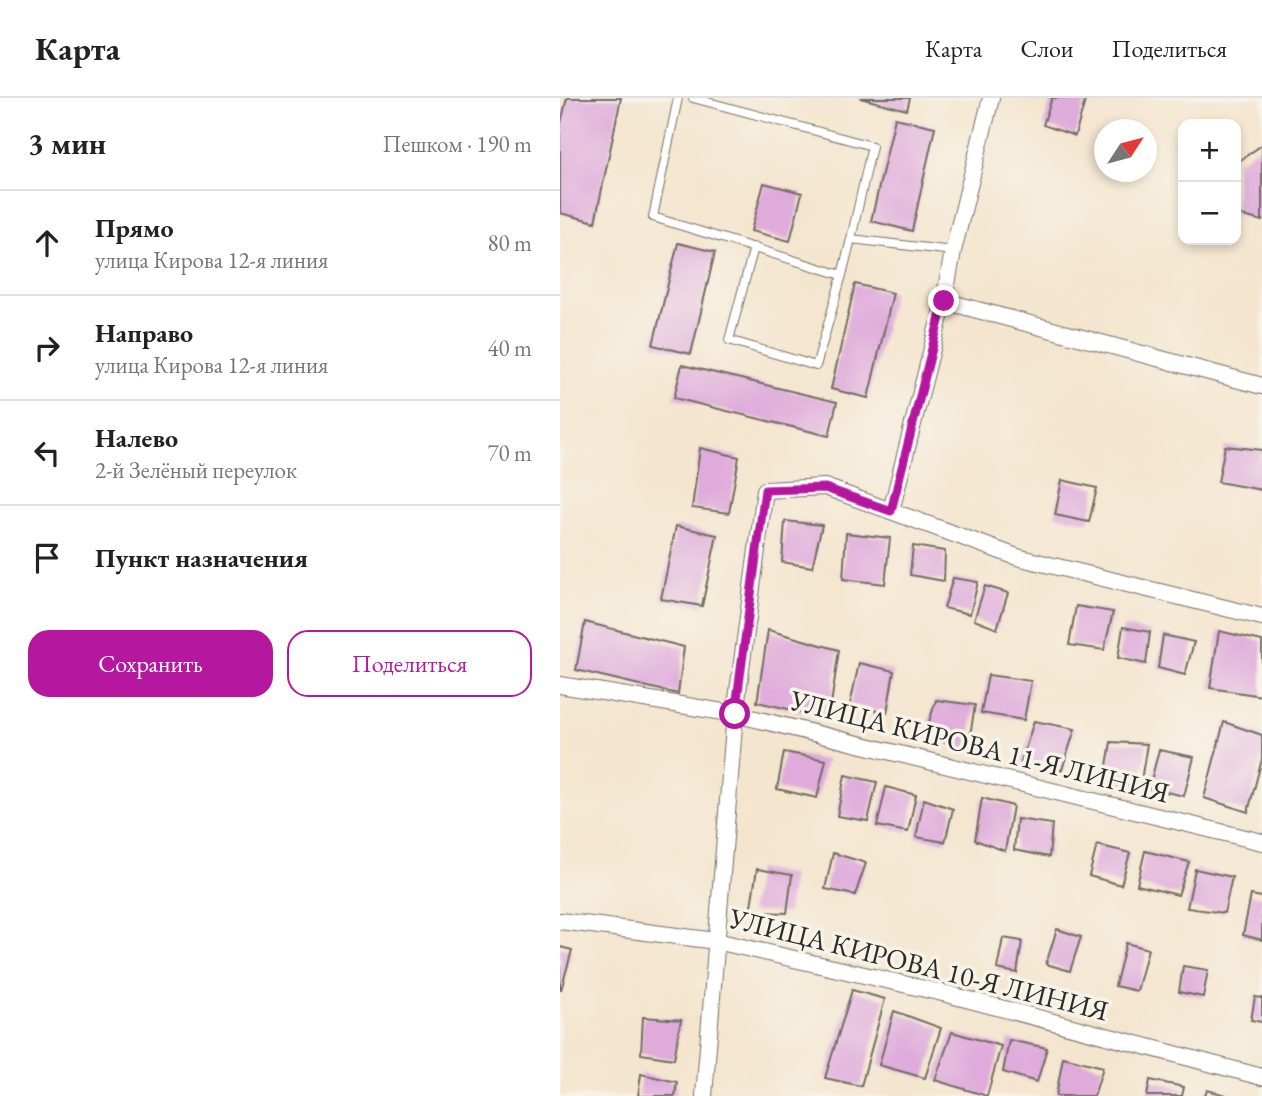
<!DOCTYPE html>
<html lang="ru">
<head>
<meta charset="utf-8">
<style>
  body { margin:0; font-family:"EB Garamond",serif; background:#f6f6f6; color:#222 }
  .controls { position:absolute; right:21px; top:21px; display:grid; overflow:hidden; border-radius:14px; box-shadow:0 4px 10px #0003 }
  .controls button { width:63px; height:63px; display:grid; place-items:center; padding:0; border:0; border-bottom:2px solid #e0e0e0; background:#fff; color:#222; font:35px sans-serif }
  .compass { position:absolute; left:534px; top:21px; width:63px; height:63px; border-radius:50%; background:#fff; box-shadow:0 4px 10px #0003; rotate:54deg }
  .stop { position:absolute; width:21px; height:21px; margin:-16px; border:5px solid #b5179e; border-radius:50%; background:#fff }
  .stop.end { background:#b5179e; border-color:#fff; box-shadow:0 2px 7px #0008 }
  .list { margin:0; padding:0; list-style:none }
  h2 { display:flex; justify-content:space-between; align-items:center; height:91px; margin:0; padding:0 28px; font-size:30px }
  h2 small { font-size:23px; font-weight:400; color:#767676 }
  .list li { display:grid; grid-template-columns:46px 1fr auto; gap:21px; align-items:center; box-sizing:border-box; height:105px; padding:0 28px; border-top:2px solid #e0e0e0 }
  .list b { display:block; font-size:26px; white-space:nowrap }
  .list p { margin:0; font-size:23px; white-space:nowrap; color:#767676 }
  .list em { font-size:23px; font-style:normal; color:#767676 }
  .actions { display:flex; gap:14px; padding:21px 28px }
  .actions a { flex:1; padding:16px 0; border:2px solid #b5179e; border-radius:21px; text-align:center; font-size:24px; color:#b5179e }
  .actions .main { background:#b5179e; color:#fff }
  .icon { flex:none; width:38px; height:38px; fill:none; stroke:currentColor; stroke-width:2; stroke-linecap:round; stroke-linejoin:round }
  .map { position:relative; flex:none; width:702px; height:998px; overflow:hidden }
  header { display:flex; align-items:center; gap:42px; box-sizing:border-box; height:98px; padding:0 35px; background:#fff; border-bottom:2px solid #e0e0e0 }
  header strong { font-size:33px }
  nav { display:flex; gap:38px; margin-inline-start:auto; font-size:24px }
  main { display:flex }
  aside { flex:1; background:#fff }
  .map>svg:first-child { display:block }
</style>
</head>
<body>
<header>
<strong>Карта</strong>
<nav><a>Карта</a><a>Слои</a><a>Поделиться</a></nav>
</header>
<main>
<aside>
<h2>3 мин<small>Пешком · 190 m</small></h2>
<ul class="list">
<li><svg class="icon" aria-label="ahead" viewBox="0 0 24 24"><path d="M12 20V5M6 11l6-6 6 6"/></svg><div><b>Прямо</b><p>улица Кирова 12-я линия</p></div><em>80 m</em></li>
<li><svg class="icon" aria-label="right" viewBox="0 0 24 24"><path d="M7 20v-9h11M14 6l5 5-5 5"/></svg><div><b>Направо</b><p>улица Кирова 12-я линия</p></div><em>40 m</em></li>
<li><svg class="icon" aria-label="left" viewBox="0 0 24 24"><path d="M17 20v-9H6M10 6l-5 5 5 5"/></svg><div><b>Налево</b><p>2-й Зелёный переулок</p></div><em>70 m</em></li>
<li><svg class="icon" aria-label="arrive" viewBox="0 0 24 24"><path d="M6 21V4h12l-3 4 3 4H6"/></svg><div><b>Пункт назначения</b></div></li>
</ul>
<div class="actions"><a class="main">Сохранить</a><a>Поделиться</a></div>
</aside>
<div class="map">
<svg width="702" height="998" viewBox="0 0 702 998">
  <rect width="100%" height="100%" fill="#f7f3e8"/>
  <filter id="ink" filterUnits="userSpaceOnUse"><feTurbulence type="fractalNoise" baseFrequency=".0143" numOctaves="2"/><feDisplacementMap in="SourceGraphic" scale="14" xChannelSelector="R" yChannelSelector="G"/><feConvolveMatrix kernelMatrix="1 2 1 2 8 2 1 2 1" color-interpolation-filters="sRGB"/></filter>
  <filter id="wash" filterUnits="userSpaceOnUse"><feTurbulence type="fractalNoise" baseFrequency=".00686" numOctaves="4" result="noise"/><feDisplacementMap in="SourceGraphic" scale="28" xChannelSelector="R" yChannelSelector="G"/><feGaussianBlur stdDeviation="1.57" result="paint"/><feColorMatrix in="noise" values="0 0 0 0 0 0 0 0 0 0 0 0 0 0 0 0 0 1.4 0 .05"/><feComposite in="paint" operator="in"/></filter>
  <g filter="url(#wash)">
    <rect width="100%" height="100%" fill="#f4e5ce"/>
    <g id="blocks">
      <g fill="#dfabdb">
        <path d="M7,0h54l-26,124 -35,-9v-86z"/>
        <path d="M300,0h50l-3,12z"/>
        <path d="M492,0h24l9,3 -10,35 -32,-11z"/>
        <path d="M335,20l40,9 -23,104 -41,-10z"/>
        <path d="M702,47v76l-26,-7v-51z"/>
        <path d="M204,85l38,10 -12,48 -39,-10z"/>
        <path d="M118,145l37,9 -24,102 -38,-9z"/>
        <path d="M295,186l38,9 -25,105 -37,-9z"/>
        <path d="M122,267l155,37 -8,34 -155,-38z"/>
        <path d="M665,348l37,4v40l-44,-8z"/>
        <path d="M140,350l39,9 -10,56 -37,-5z"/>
        <path d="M502,382l35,8 -8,34 -34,-7z"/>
        <path d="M225,423l37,4 -10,42 -30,-5z"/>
        <path d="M116,428l41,9 -15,71 -41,-7z"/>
        <path d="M286,435l44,5 -5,46 -42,-5z"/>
        <path d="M353,448l32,5 -1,30 -34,-6z"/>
        <path d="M393,480l25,4 -8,32 -26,-6z"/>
        <path d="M425,488l23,7 -11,36 -23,-9z"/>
        <path d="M516,508l37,6 -9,38 -35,-5z"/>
        <path d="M25,524l99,25 -6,47 -102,-24z"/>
        <path d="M563,529l27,5 -4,32 -28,-6z"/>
        <path d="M208,532l71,20 -10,68 -72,-16z"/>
        <path d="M659,533l43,10v55l-52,-8z"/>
        <path d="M603,537l31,7 -9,33 -27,-7z"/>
        <path d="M299,565l35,8 -7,42 -37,-8z"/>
        <path d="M428,577l43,6 -7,39 -43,-7z"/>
        <path d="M376,602l39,5 -7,43 -44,-11z"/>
        <path d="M474,623l41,8 -13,41 -41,-8z"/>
        <path d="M664,624l38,13v24l-14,53 -44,-14z"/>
        <path d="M551,644l36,2 -7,43 -36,-4z"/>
        <path d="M599,652l35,7 -10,39 -35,-8z"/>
        <path d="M224,654l42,8 -9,38 -40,-9z"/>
        <path d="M285,677l32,7 -9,39 -31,-5z"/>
        <path d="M326,689l30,8 -8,37 -31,-6z"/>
        <path d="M422,700l31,8 -8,45 -30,-11z"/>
        <path d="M364,701l29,10 -8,33 -29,-5z"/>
        <path d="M457,721l35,5 -3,33 -35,-7z"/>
        <path d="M537,747l33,8 -9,32 -32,-9z"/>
        <path d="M585,753l44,11 -11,33 -41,-10z"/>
        <path d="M273,755l33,10 -11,32 -30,-6z"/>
        <path d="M197,771l35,6 -5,38 -37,-1z"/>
        <path d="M635,771l37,8 -8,36 -37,-5z"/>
        <path d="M691,797l11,2v43l-19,-5z"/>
        <path d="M497,831l24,8 -11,34 -24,-7z"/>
        <path d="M443,840l19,3 -5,32 -20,-4z"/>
        <path d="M566,845l22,6 -11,42 -22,-5z"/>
        <path d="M0,849l12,3 -11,40h-1z"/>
        <path d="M623,868l25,4 -5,27 -24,-5z"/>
        <path d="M292,892l33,9 -24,87 -36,-8z"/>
        <path d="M695,899l7,1v24l-11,-2z"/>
        <path d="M334,913l47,17 -16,50 -46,-13z"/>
        <path d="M83,919l38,3 -7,39 -33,-5z"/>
        <path d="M392,934l49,14 -14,50 -52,-16z"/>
        <path d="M449,942l38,8 -10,34 -34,-10z"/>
        <path d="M503,959l40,10 -9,29h-38z"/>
        <path d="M81,976l36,8 -2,14h-37z"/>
        <path d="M590,982l34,7 -2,9h-35z"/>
        <path d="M647,992l19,5 -1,1h-20z"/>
      </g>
    </g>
  </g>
  <g filter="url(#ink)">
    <use href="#blocks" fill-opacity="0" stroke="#716c64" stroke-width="2"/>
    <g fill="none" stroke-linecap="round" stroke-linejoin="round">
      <defs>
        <g id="lane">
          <path d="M118,0l-25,119 189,58 -26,91 -87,-26 25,-93"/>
          <path d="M133,0l179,48 -21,93 102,12"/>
          <path d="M282,177l9,-36"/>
        </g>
        <g id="street">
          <path d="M384,203l318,85"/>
          <path d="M331,413l53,-210 9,-50 38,-153"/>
          <path d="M0,587l175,29 527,128"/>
          <path d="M0,823l156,20 231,53 315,83"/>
          <path d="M144,998l31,-382 30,-224 60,-3 192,70 245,60"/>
        </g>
      </defs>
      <use href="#lane" stroke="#716c64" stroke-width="10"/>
      <use href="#street" stroke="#716c64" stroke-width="18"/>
      <use href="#lane" stroke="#fff" stroke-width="8"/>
      <use href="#street" stroke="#fff" stroke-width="16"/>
    </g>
  </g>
  <g fill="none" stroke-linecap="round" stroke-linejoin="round" filter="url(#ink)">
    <path stroke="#b5179e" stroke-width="9" d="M175,616l30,-224 60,-2 66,23 53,-210"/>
  </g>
  <g text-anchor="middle" stroke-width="7" stroke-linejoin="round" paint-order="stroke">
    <g font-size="28" fill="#2b2b2b" stroke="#f7f3e8">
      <text transform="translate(420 648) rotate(14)" y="10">УЛИЦА КИРОВА 11-Я ЛИНИЯ</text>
      <text transform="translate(359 866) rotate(14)" y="10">УЛИЦА КИРОВА 10-Я ЛИНИЯ</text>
    </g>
  </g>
</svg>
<div class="controls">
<button>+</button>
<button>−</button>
</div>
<svg class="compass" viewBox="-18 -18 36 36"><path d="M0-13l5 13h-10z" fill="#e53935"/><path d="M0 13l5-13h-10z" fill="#767676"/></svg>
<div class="stop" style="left:175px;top:616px"></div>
<div class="stop end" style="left:384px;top:203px"></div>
</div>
</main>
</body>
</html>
